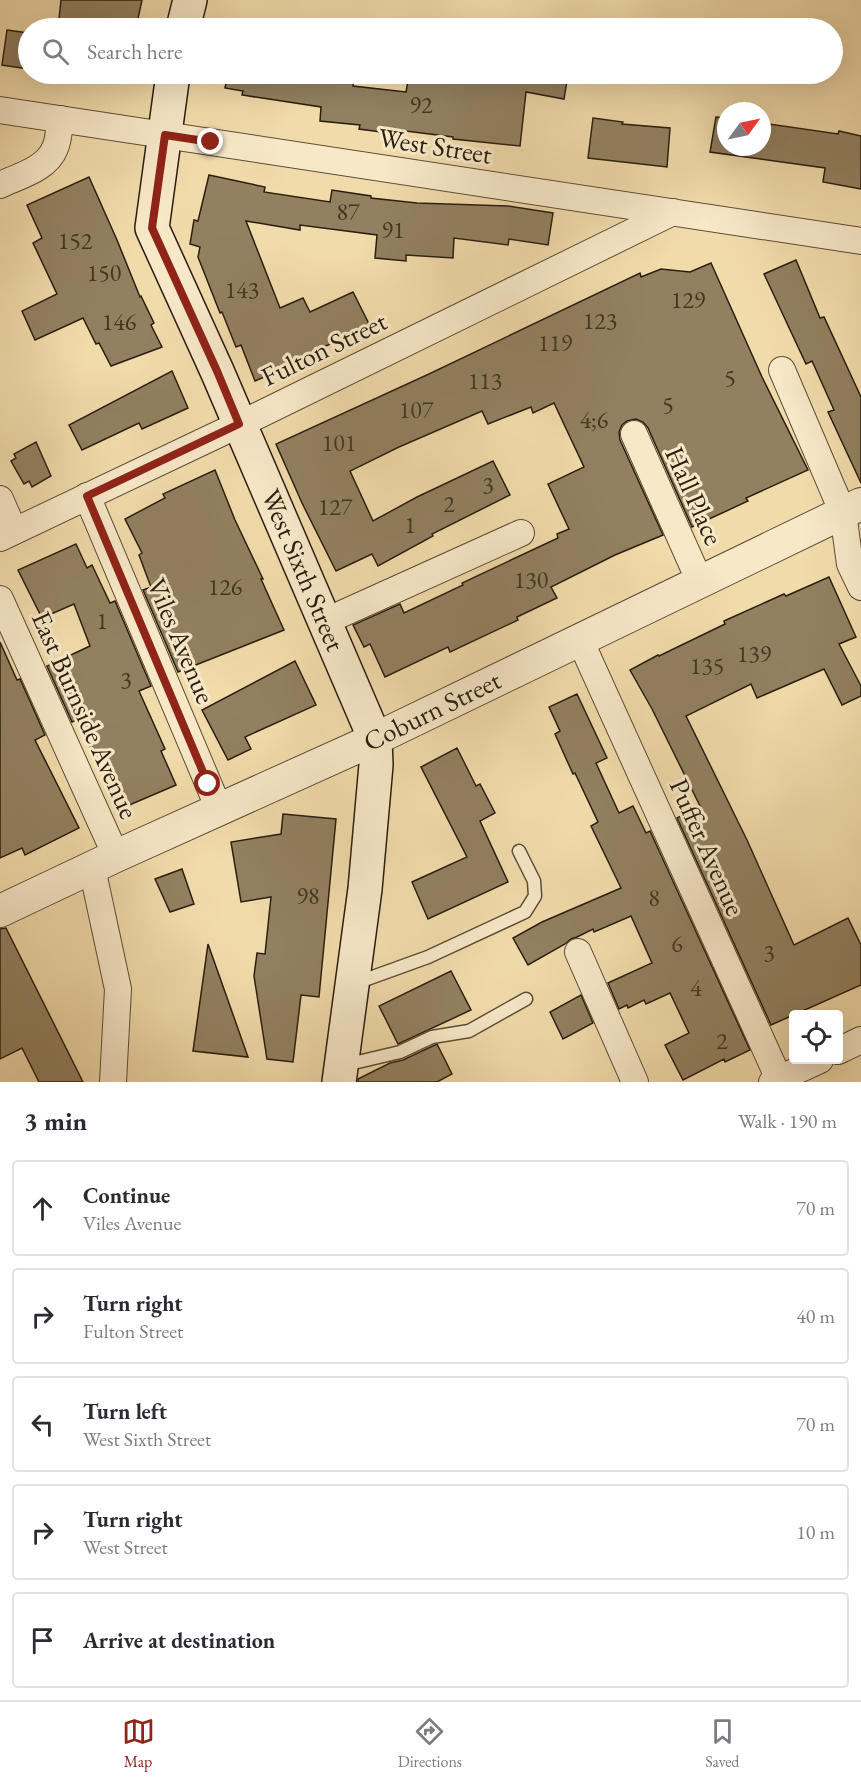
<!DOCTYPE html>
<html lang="en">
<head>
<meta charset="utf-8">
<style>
  body { margin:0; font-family:"EB Garamond",serif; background:#f2f2f3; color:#2b2b33 }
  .controls { position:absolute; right:18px; bottom:18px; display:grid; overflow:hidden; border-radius:6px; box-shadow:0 6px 24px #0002 }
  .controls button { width:54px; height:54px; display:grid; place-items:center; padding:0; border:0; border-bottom:2px solid #e1e1e2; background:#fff; color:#2b2b33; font:30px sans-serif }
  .compass { position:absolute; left:717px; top:102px; width:54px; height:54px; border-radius:50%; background:#fff; box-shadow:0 6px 24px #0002; rotate:57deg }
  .stop { position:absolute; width:18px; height:18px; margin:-14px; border:4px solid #8f2418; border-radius:50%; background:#fff }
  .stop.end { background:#8f2418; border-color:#fff; box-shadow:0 2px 6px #0008 }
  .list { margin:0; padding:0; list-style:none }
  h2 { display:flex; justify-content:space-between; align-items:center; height:78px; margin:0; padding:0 24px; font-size:26px }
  h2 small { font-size:20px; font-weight:400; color:#7c7c81 }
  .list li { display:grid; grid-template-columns:39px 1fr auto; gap:18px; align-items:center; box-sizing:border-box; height:96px; margin:0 12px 12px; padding:0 12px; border:2px solid #e1e1e2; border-radius:6px }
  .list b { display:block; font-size:22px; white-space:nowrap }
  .list p { margin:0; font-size:20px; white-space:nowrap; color:#7c7c81 }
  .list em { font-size:20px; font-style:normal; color:#7c7c81 }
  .icon { flex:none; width:33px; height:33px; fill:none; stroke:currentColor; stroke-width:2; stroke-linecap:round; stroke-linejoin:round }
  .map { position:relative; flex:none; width:861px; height:1082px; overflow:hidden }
  .search { position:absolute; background:#fff; box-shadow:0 6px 24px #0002; left:18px; right:18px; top:18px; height:66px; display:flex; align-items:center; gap:15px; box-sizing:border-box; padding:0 21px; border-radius:33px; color:#7c7c81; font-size:22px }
  .sheet { height:618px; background:#fff }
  nav { display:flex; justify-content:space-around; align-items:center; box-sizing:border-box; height:84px; border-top:2px solid #e1e1e2; background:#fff; font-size:16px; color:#7c7c81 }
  nav a { display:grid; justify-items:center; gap:3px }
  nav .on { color:#8f2418 }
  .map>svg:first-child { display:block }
</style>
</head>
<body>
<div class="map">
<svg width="861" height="1082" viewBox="0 0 861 1082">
  <rect width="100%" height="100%" fill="#f2dbab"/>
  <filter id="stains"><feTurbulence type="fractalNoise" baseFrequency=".00333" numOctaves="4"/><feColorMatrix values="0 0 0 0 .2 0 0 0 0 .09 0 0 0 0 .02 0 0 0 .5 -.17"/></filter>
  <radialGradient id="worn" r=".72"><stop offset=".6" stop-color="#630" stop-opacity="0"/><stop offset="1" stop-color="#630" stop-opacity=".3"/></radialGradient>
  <g fill="#928060" stroke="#2a1e0f" stroke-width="1.5">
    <path d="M61,0h81l-6,28h-78z"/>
    <path d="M7,30l21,3v36l-26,-4z"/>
    <path d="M228,74h69l28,5 1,-5h28l-1,12 53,6 3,-17 61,7 1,-8h97l-4,25 -38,-7 -6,54 -67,-7v-2l-63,-8 -1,4 -30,-4 1,-4 -40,-4 1,-14 -79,-12 1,-4 -18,-3z"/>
    <path d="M716,117l10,1v29h36v-24l76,11 1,-3 22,5v53l-38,-7 2,-14 -115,-16z"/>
    <path d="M593,118l30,4 -1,2 48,4 -3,39 -79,-9z"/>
    <path d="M209,175l56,12 -1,5 66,10 2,-12 39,6v2l46,5 91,3 45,7 -5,32 -39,-6 -1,6 -54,-7 -1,20 -47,-3v6l-31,-3 2,-23 -77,-10v5l-54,-9 34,87 23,-10 7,14 43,-20 17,34 -88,40 1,3 -28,12 -14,-36 -5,2 -14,-35 -2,1 -22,-56 2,-10 -10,-3 4,-24 4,1z"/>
    <path d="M89,177l28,63 23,57 1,-1 13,27 -3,2 11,22 -51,19 -12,-23 -3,1 -13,-26 -48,22 -13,-29 35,-17 -24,-51 9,-5 -15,-33z"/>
    <path d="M796,260l24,58 4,-1 37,80v86l-33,-71 6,-2 -22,-49 -6,3 -42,-90z"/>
    <path d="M711,263l51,114 46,93 -62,28 2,3 -56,26 -44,-99 -5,-6 -7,-3 -9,2 -5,4 -3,7 1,8 43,95 -48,20 -64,32 6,11 -40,19 1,3 -68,32 -2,-5 -63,30 -15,-33 -6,3 -11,-22 47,-21 4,9 59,-28 -1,-2 96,-45 -1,-4 12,-5 -21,-45 36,-17 -30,-64 -21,10 -2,-6 -43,17 -6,-13 -83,36 -49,24 23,50 44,-24 76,-36 17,34 -78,39 1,2 -55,30 -6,-12 -36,17 -34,-68 -26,-59 153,-70 211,-101 1,4 20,-8 29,3z"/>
    <path d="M172,371l16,37 -46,21 -3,-6 -57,27 -13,-25z"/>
    <path d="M36,442l15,34 -19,11 -3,-6 -5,3 -13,-23 5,-3 -2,-4z"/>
    <path d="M215,470l20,50 28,59h-2l23,51 -106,42 -35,-82 8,-3 -12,-32 3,-2 -17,-34 40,-21 -2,-4z"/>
    <path d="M76,544l11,24 5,-3 18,38 5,-2 36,85 -12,5 26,58 -4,2 15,34 -56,24 -43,-89 -5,2 -25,-56 43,-20 -16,-42 -32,14 -24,-48z"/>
    <path d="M829,577l27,60 -17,7 22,42v10l-19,9 -18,-36 -67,29 -6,-14 -65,32 61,124 47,105 54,-27 13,27v40l-90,40 -94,-207 23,-12 -48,-97 -22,-39 28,-15 1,1 66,-32 -1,-3 60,-27 2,2z"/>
    <path d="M0,642l17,38 3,-1 25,56 -10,5 44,88 -54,27 -3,-7 -22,10z"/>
    <path d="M295,661l21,44 -71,32 6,12 -23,11 -26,-50z"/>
    <path d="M577,694l30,64 -11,5 23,50 14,-7 13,27 4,-2 100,219 -25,12 -1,-3 -41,21 -18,-35 24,-12 -19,-40 -24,11 -2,-4 -16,8 -1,-3 -8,4 -11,-26 44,-20 -21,-47 -37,16 -1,-3 -16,8 -6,2 -6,5 -37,21 -15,-27 29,-16 79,-34 -30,-62 7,-4 -23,-49 -2,1 -18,-40 5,-3 -11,-24z"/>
    <path d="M457,748l19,38 4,-2 15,29 -15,8 28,61 -80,37 -16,-37 55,-25 -46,-90z"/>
    <path d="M283,814l53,5 -17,178 -18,-2 -8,67 -26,-3 -13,-83 3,-23 8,1 6,-57 -30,5 -10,-60 50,-8z"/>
    <path d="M182,869l12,35 -24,8 -15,-33z"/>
    <path d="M6,928l77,154h-44l-17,-34 -22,11v-130z"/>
    <path d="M208,944l40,113 -55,-6z"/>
    <path d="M451,971l20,39 -73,34 -19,-38z"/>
    <path d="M581,995l12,28 -30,16 -13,-27z"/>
    <path d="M437,1044l15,30 -15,8h-79v-3l32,-16 13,-3z"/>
  </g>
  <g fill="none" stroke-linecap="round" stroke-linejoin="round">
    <defs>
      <g id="service">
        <path d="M356,983l72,-26 97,-45 10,-16 -1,-15 -15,-30"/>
        <path d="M345,1065l55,-13 32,-15 37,-6 57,-32"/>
      </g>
      <g id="minor">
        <path d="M0,110l861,131"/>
        <path d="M0,185c19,-9 47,-16 55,-37 4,-8 4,-20 5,-29"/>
        <path d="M782,370l61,143 7,51 11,23"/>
        <path d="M634,434l66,148"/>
        <path d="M87,496l132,313"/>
        <path d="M0,499l14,32"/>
        <path d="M0,538l261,-124 412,-202"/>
        <path d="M0,599l116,257"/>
        <path d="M326,621l195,-88"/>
        <path d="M580,640l199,439"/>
        <path d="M92,868l26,121 -5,93"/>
        <path d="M578,952l57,130"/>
        <path d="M838,1051l23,-11"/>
        <path d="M772,1082l48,-22"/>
      </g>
      <path id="tertiary" d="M0,911l116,-55 259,-117 486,-235"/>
      <g id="secondary">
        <path d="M183,28l7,-28"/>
        <path d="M173,74l-21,154 65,143 158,368 1,26 -11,124 -26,193"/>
      </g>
    </defs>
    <use href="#service" stroke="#5c4d36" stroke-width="15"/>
    <use href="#minor" stroke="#5c4d36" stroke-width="28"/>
    <use href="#tertiary" stroke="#5c4d36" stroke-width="34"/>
    <use href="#secondary" stroke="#2a1e0f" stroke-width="36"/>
    <use href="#service" stroke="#f7e8c8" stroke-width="12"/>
    <use href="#minor" stroke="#f7e8c8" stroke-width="26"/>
    <use href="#tertiary" stroke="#f7e8c8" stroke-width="32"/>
    <use href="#secondary" stroke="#f7e8c8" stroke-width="33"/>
  </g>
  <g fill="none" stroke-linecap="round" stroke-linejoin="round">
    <path stroke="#8f2418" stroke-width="8" d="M208,784l-121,-288 152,-72 -22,-53 -65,-143 13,-93 46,7"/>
  </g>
  <g text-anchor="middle" stroke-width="6" stroke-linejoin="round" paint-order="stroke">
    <g font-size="24" fill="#443623">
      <text x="421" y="113">92</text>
      <text x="348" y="220">87</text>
      <text x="393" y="238">91</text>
      <text x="75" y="249">152</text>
      <text x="104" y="281">150</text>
      <text x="242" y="298">143</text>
      <text x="688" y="308">129</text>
      <text x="600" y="329">123</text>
      <text x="119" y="330">146</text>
      <text x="555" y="351">119</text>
      <text x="730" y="386">5</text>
      <text x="485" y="389">113</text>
      <text x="668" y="413">5</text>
      <text x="416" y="418">107</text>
      <text x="594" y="428">4;6</text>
      <text x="339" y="451">101</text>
      <text x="488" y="493">3</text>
      <text x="449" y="512">2</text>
      <text x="335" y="515">127</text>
      <text x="410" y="533">1</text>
      <text x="531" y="588">130</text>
      <text x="225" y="595">126</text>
      <text x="102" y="629">1</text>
      <text x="754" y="662">139</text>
      <text x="707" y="674">135</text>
      <text x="126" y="688">3</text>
      <text x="308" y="904">98</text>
      <text x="654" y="906">8</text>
      <text x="677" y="952">6</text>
      <text x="769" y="961">3</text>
      <text x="696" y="996">4</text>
      <text x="722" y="1049">2</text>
    </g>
    <g font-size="27" fill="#2a1e0f" stroke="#f7e8c8">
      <text transform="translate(435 146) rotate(9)" y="9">West Street</text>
      <text transform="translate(324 349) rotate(-26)" y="9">Fulton Street</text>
      <text transform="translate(694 496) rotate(66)" y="9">Hall Place</text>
      <text transform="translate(303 570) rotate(67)" y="9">West Sixth Street</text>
      <text transform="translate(181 641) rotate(67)" y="9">Viles Avenue</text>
      <text transform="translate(432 711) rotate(-26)" y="9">Coburn Street</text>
      <text transform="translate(85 715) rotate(66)" y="9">East Burnside Avenue</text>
      <text transform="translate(707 847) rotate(66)" y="9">Puffer Avenue</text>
    </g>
  </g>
  <rect width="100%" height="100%" filter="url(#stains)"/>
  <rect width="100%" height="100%" fill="url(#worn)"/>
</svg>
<div class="controls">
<button><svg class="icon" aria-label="locate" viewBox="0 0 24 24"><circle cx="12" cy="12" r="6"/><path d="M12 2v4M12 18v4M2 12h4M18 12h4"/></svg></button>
</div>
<svg class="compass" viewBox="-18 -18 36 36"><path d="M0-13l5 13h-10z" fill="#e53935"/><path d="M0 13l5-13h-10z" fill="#7c7c81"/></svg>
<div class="stop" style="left:208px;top:784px"></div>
<div class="stop end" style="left:211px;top:142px"></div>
<div class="search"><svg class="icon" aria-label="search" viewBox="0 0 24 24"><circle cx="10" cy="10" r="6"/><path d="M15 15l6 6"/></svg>Search here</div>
</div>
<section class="sheet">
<h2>3 min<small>Walk · 190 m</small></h2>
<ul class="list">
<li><svg class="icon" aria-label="ahead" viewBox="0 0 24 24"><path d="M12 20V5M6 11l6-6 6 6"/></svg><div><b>Continue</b><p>Viles Avenue</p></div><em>70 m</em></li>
<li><svg class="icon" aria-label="right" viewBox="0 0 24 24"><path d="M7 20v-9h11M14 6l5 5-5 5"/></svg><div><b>Turn right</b><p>Fulton Street</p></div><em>40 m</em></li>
<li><svg class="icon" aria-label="left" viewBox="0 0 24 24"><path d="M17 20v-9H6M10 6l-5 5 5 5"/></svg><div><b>Turn left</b><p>West Sixth Street</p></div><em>70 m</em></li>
<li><svg class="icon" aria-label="right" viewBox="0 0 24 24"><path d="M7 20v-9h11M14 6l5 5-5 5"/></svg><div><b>Turn right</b><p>West Street</p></div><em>10 m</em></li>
<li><svg class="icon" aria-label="arrive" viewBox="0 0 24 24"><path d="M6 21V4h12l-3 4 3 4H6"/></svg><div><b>Arrive at destination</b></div></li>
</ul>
</section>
<nav>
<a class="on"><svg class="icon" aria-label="map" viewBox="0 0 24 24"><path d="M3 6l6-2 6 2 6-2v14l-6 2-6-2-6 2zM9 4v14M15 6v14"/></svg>Map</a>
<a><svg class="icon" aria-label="directions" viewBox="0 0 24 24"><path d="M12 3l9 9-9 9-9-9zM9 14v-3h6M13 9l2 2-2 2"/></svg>Directions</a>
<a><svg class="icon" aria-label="saved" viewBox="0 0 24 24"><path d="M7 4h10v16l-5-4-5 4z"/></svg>Saved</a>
</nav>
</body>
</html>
